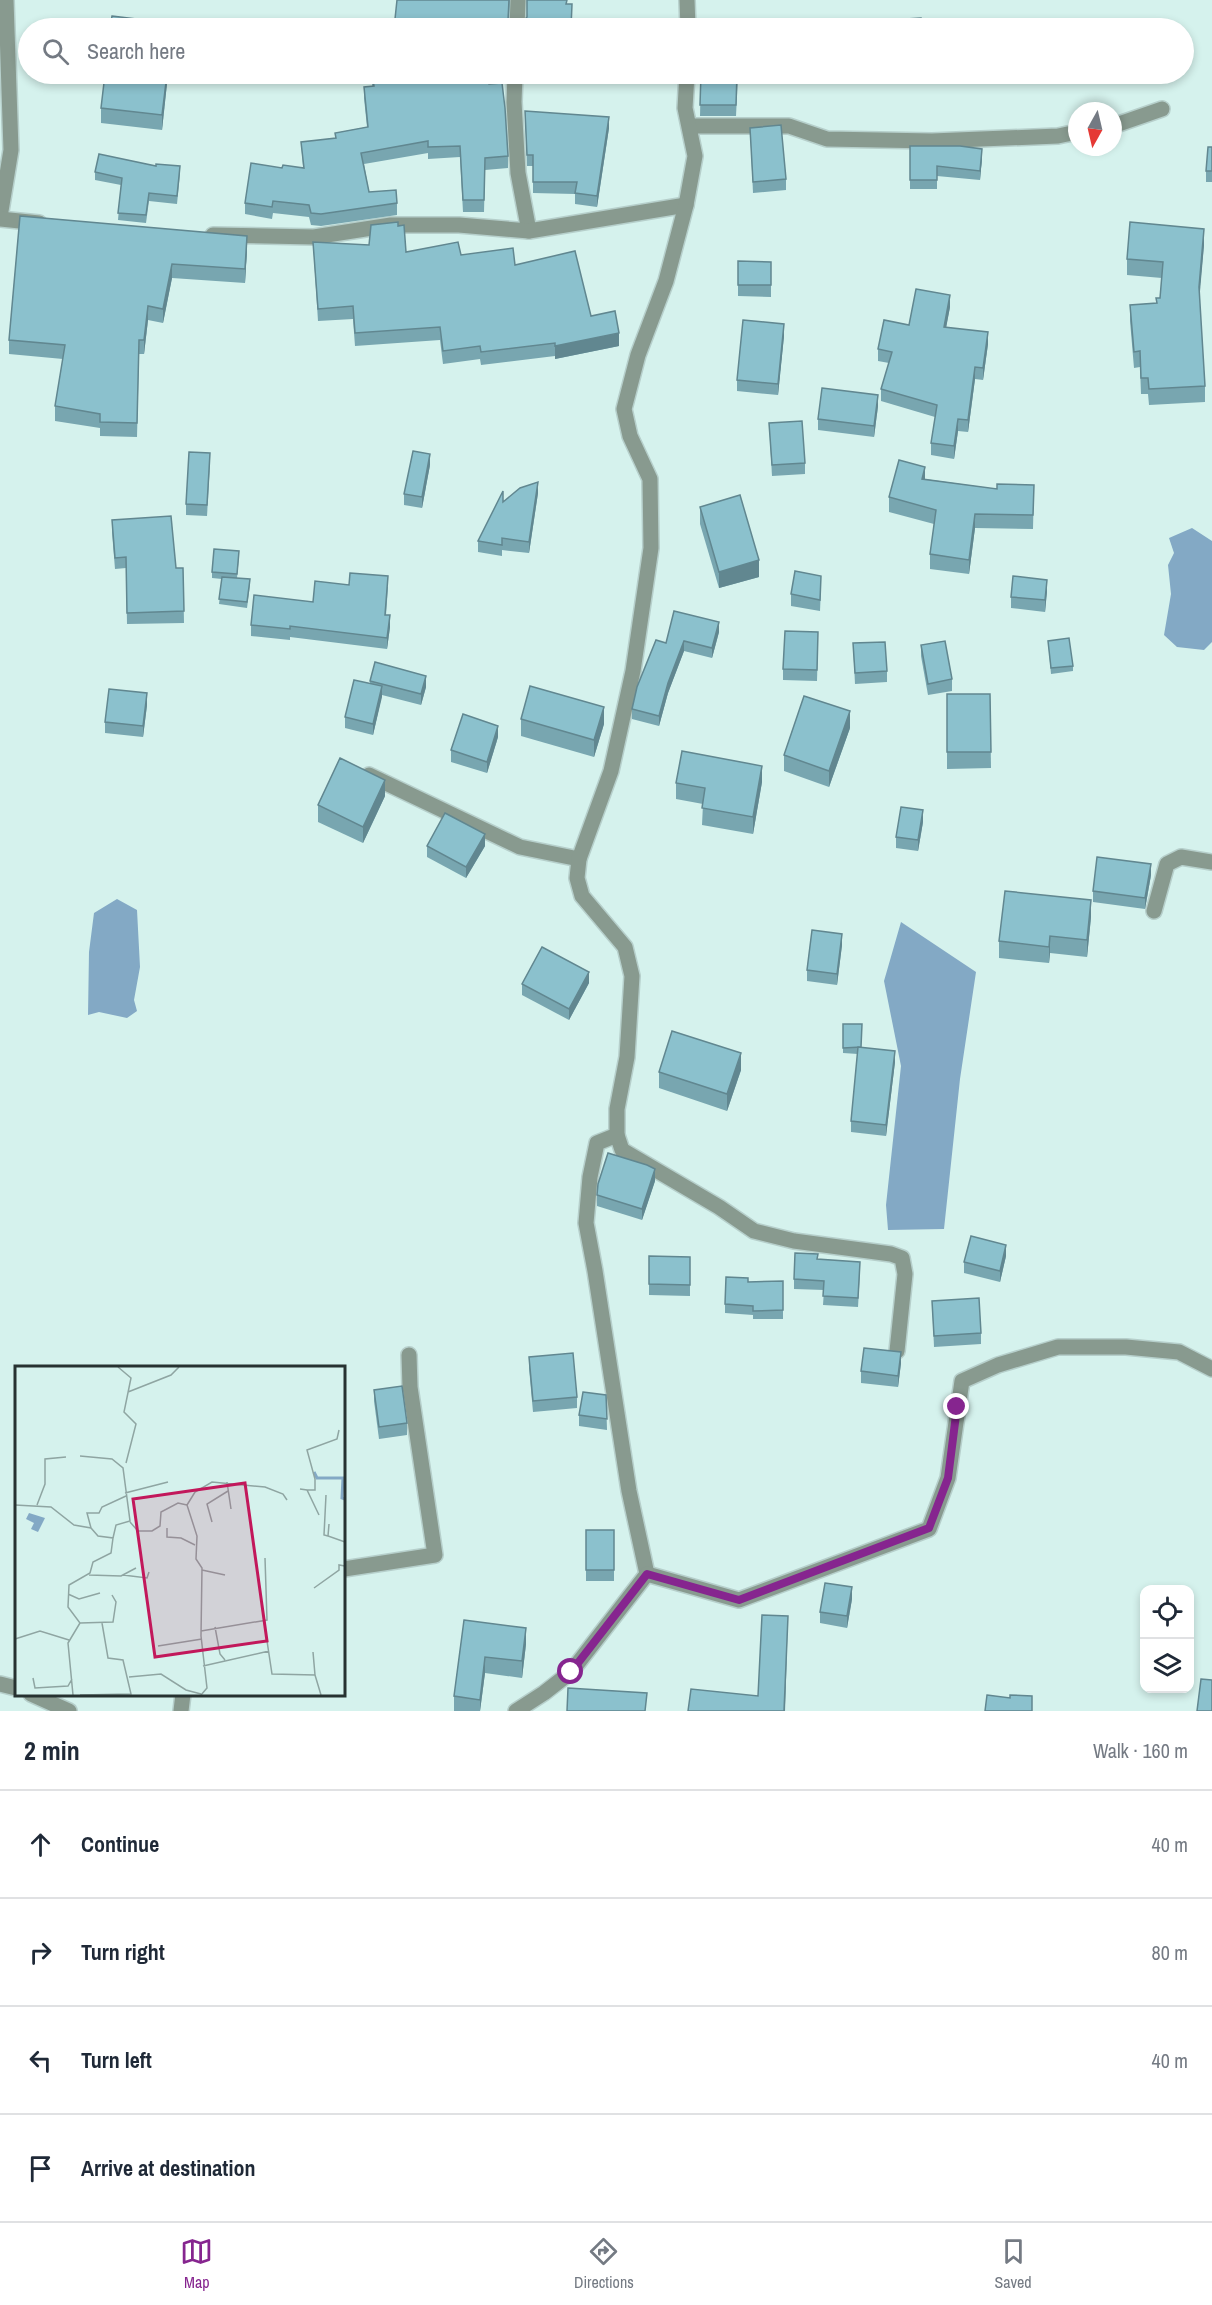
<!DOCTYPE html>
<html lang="en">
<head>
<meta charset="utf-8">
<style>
  body { margin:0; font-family:"Archivo Narrow",sans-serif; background:#f6f6f7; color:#1f2937 }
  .controls { position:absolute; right:18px; bottom:18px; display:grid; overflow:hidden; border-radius:12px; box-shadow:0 3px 9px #0003 }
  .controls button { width:54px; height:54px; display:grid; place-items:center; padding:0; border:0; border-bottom:2px solid #e0e1e3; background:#fff; color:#1f2937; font:30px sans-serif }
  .compass { position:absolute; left:1068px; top:102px; width:54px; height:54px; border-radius:50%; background:#fff; box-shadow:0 3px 9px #0003; rotate:188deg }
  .stop { position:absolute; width:18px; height:18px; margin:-14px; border:4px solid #86258f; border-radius:50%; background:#fff }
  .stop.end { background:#86258f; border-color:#fff; box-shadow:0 2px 6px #0008 }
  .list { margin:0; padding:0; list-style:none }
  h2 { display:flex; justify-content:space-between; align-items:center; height:78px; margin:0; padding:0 24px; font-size:26px }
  h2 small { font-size:20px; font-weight:400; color:#747a83 }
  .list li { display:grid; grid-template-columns:39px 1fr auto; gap:18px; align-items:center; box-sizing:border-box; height:108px; padding:0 24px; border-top:2px solid #e0e1e3 }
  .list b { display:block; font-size:22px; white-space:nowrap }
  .list em { font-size:20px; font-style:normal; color:#747a83 }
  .icon { flex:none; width:33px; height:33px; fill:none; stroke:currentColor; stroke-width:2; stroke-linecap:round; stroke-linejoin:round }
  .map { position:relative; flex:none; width:1212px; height:1711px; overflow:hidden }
  .search { position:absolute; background:#fff; box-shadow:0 3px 9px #0003; left:18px; right:18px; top:18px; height:66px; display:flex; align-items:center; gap:15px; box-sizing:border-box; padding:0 21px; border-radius:33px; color:#747a83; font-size:22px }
  .sheet { height:510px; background:#fff }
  nav { display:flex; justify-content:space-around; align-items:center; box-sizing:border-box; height:84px; border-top:2px solid #e0e1e3; background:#fff; font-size:16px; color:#747a83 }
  nav a { display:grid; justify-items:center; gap:3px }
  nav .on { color:#86258f }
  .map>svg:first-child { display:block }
</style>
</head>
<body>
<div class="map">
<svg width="1212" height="1711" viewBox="0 0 1212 1711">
  <rect width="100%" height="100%" fill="#d5f2ed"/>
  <g fill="#83a9c5">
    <path d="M1192,528l20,13v101l-8,8 -27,-3 -13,-12 7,-41 -3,-29 6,-12 -5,-15z"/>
    <path d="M117,899l20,11 3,57 -6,33 3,11 -10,7 -28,-6 -11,3 1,-63 5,-39z"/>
    <path d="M901,922l75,50 -16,107 -16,150 -56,1 -2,-25 15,-139 -17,-85z"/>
  </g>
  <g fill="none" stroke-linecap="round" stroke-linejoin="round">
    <defs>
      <g id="minor">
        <path d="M687,0l1,28"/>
        <path d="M517,28l1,-28"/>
        <path d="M515,74l-1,28 4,71 11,58"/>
        <path d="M690,126h99l38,13 105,2 126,-5 19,-4"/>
        <path d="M1113,126l49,-17"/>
        <path d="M0,217l11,-67 -5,-150"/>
        <path d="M0,219l39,4"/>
        <path d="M213,235l101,2 77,-12h68l70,6 157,-26"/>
        <path d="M369,775l151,72 59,12"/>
        <path d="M1154,911l13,-47 14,-7 31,5"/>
        <path d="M617,1135l5,15 97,57 35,24 40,10 97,13 11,4 3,16 -8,77"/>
        <path d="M344,1569l91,-14 -25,-168 -1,-32"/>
        <path d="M647,1574l-18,-83 -34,-220 -9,-48 4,-46 7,-34 20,-8v-26l10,-52 5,-81 -7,-29 -43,-51 -5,-18 2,-19 32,-88 22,-100 18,-123 -1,-69 -20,-43 -6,-27 14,-54 28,-74 20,-76 9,-49 -10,-48 2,-34"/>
        <path d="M647,1574l92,26 190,-71 19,-51 14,-97 36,-16 60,-18h68l53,5 33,17"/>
        <path d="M0,1684l16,4"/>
        <path d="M31,1694l38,17"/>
        <path d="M181,1711l2,-17"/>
        <path d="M516,1711l28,-18 27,-21 76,-98"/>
      </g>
    </defs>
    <use href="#minor" stroke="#b6cfcb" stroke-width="18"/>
    <use href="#minor" stroke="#889a8f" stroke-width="15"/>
  </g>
  <g fill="#78a6b0">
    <path d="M397,0h113l-1,21 3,4h9l46,-21 5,12 -1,12h-176z"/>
    <path d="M168,74l-6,56 -61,-7v-15z"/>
    <path d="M372,74l136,82v12l-23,2 -1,42h-21l-3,-55 -32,2v-6l-64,11 5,28 28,11v12l-76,11 -10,-1 -2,-8 -36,-4 -1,6 -27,-5v-11l37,-35 21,-1 -2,-25 34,-3v-6l32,-6 -3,-29v-11l8,-1z"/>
    <path d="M524,74h27v3l-26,-1z"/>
    <path d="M701,74h37l-2,42h-36z"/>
    <path d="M525,111l84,17 -12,79 -22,-3v-10l-42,-1v-27h-6z"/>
    <path d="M750,128l36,51v11l-33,3z"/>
    <path d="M910,146l72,12 -2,22 -43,-4v13h-27z"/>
    <path d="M1212,147v35h-6v-11z"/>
    <path d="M95,172l85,2 -3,30 -28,-3 -3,22 -28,-3 3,-35 -26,-5z"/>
    <path d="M20,216l227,34 -2,33 -73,-5 -9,45 -15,-3 -4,34h-5l-2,83 -37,-1v-8l-45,-7v-15l8,-47 -54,-5v-14z"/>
    <path d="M398,226l8,26 55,3 54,10 76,51 28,30 -64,13v-3l-74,9 -1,-6 -37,5 -3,-24 -85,6 -2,-27 -35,2 -5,-79 56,3z"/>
    <path d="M1204,245l-5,51 6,90v16l-56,3 -1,-11h-7l-1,-27 -6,1 -4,-47v-16l26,-2 4,-5 2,-20 -35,-3v-16z"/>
    <path d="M738,261l33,1v35l-33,-1z"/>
    <path d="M950,307l-4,20 42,17 -5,36 -8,-1 -7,53 -10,-1 -4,28 -23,-4v-12l4,-26 -54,-16v-12l8,-26 -11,-2v-12l31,-24z"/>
    <path d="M784,336l-6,59 -41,-4v-11z"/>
    <path d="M878,406l-4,31 -56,-7v-11z"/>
    <path d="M769,423l36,40v11l-33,2z"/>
    <path d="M210,464l-3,52 -21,-1v-11z"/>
    <path d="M430,465l-8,43 -18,-3v-11z"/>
    <path d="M925,479l72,10 37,-4 -1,44 -58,-1 -6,46 -39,-5v-15l4,-30 -45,-12v-15z"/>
    <path d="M538,493l-9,60 -27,-3v6l-24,-4v-11l25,-40z"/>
    <path d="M700,507l59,70 -40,11 -19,-64z"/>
    <path d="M112,520l64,48h7l1,55 -57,1 -1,-56 -11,1 -3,-37z"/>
    <path d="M239,557l-2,21 13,7 -3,23 -28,-4 3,-25 -10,-1v-6z"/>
    <path d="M349,585l39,2 -2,28 4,12 -3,22 -97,-12v3l-39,-4v-11l62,-23z"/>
    <path d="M821,587l-1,24 -29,-5v-12z"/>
    <path d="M1047,591l-2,21 -34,-4v-11z"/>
    <path d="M719,632l-7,26 -28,-7 -16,42 -9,33 -27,-7v-10l34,-66z"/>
    <path d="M1048,641l25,25v5l-22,3z"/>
    <path d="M853,643l34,28v11l-32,2z"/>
    <path d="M818,644l-1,37 -34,-1v-11z"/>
    <path d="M921,645l31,34v12l-24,4 -7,-39z"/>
    <path d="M370,681l56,6 -5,18 -39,-10 -9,40 -28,-7v-11l25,-34z"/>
    <path d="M947,694h43l1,74 -44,1z"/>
    <path d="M147,705l-4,32 -38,-4v-11z"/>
    <path d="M521,719l83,5 -10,33 -73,-21z"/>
    <path d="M850,728l-21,59 -45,-16v-16z"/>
    <path d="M498,737l-11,36 -36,-11v-12z"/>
    <path d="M762,782l-9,52 -51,-9 1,-21 -27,-5v-16z"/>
    <path d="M385,796l-22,47 -45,-21v-17z"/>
    <path d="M923,822l-5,29 -22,-3v-11z"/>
    <path d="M427,846h58l-19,32 -39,-21z"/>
    <path d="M1151,875l-6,34 -52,-7v-11z"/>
    <path d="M1091,917l-4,40 -37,-4 -1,10 -50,-5v-17z"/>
    <path d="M842,945l-5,40 -30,-4v-11z"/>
    <path d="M589,983l-20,37 -47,-25v-11z"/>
    <path d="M843,1024l18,23 34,15 -9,74 -35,-4v-11l7,-67 -15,-1z"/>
    <path d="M741,1070l-14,41 -68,-23v-16z"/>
    <path d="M655,1181l-13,39 -45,-14v-11z"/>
    <path d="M649,1256l41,1v39l-41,-1z"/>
    <path d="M1006,1256l-6,26 -36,-9v-11z"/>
    <path d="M817,1259l43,13 -2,35 -35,-2 1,-15 -30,-1v-10z"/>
    <path d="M783,1281v38h-30v-4l-28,-2v-9l23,-22z"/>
    <path d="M932,1301l49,32v11l-47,3z"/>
    <path d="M529,1357l48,40v11l-44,4 -4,-44z"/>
    <path d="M901,1363l-3,24 -37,-4v-12z"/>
    <path d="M374,1390l33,33v12l-28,4 -5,-38z"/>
    <path d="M606,1395l1,35 -28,-4v-11z"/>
    <rect x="586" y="1530" width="28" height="51"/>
    <path d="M852,1599l-5,29 -27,-5v-11z"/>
    <path d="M464,1620l62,24 -4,34 -37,-5 -5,38h-26v-15z"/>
  </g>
  <g fill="#618790">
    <path d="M167,74h1l-6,56v-15z"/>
    <path d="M609,117v11l-12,79v-11z"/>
    <path d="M982,149v9l-2,22v-9z"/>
    <path d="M1204,229v16l-5,58v-16z"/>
    <path d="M247,236v14l-2,33v-14z"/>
    <path d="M172,264v14l-9,45v-14z"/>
    <path d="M950,295v12l-6,32v-12z"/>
    <path d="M148,306v14l-4,34v-14z"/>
    <path d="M784,324v12l-6,59v-11z"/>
    <path d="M988,332v12l-5,36v-12z"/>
    <path d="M619,333v13l-64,13v-13z"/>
    <path d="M975,367v12l-7,53v-12z"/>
    <path d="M878,395v11l-4,31v-11z"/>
    <path d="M958,419v12l-4,28v-13z"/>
    <path d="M430,454v11l-8,43v-11z"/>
    <path d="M925,467v14l-3,-2z"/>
    <path d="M538,482v11l-9,60v-11z"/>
    <path d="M975,514v14l-6,46v-14z"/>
    <path d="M759,560v17l-40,11v-16z"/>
    <path d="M1047,580v11l-2,21v-12z"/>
    <path d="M390,615v12l-3,22v-11z"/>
    <path d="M719,622v10l-7,26v-10z"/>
    <path d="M684,641v10l-16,42 -9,33v-10l9,-33z"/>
    <path d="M426,676v11l-5,18v-11z"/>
    <path d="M382,686v11l-9,38v-11z"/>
    <path d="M147,693v12l-4,32v-11z"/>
    <path d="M604,707v17l-10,33v-17z"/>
    <path d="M850,711v17l-21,59v-16z"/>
    <path d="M498,726v11l-11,36v-11z"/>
    <path d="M762,766v16l-9,52v-17z"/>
    <path d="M385,780v16l-22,47v-16z"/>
    <path d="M923,810v12l-5,29v-11z"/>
    <path d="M485,834v12l-19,32v-11z"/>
    <path d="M1151,864v11l-6,34v-11z"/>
    <path d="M1091,900v17l-4,40v-17z"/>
    <path d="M842,934v11l-5,40v-11z"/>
    <path d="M1050,936v17l-1,10v-16z"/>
    <path d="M589,972v11l-20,37v-11z"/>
    <path d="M895,1051v11l-9,74v-11z"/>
    <path d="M741,1053v17l-14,41v-17z"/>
    <path d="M655,1169v12l-13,39v-11z"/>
    <path d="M1006,1245v11l-6,26v-11z"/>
    <path d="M901,1352v11l-3,24v-11z"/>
    <path d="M852,1587v12l-5,29v-12z"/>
    <path d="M788,1616l-3,95h-1z"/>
    <path d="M526,1628v16l-4,34v-17z"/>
    <path d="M485,1657v16l-5,38v-11z"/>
  </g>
  <g fill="#8bc1cd" stroke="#618790" stroke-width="1.5">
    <path d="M397,0h112l-1,20 4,5h9l6,-8v-17h40l-1,4h6l-1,24h-58l-39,-3 1,3h-73l-1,-8 -6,-1z"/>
    <path d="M112,16l65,8v4h-67z"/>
    <path d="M921,18v10h-46l-1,-7z"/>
    <path d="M105,74h62l-5,41 -61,-7z"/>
    <path d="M372,74h115l2,10 13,-1 3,25 3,48 -23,2 -1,42h-21l-3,-54 -32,1v-6l-67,12 8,39 27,-2 1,13 -76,11 -10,-1 -2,-8 -36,-4 -1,6 -27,-4 6,-40 31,5 1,-3 21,3 -3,-26 35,-4 -1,-5 33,-6 -4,-40 10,-1z"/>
    <path d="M701,74h36l-1,31h-36z"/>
    <path d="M525,111l84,6 -12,79 -22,-3 2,-11h-44v-27h-6z"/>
    <path d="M781,125l5,54 -33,3 -3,-54z"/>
    <path d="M910,146h50l22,3 -2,22 -43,-5v14h-27z"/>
    <path d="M1208,147h4v24h-6z"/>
    <path d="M99,154l57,12v-2l24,2 -3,30 -28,-3 -3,22 -28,-2 4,-35 -27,-6z"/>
    <path d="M20,216l227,20 -2,33 -73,-5 -9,45 -15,-3 -4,34h-5l-2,83 -37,-1v-8l-45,-8 10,-61 -56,-5z"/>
    <path d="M398,222v4l6,-1 2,27 52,-10 3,13 52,-7 2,17 60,-14 16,65 24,-5 4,22 -64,13v-3l-74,9 -1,-6 -37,5 -3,-24 -85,6 -2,-27 -35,3 -5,-67 56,3 2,-20z"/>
    <path d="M1130,222l74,7 -5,58 6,99 -56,3 -1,-11h-7l-1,-27 -6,1 -4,-47 27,-2 -1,-5h4l3,-36 -36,-3z"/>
    <path d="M738,261l33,1v23h-33z"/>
    <path d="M916,289l34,6 -6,32 44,5 -5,36 -8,-1 -7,53 -10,-1 -4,27 -23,-3 6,-38 -56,-16 11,-37 -14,-3 6,-29 25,5z"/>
    <path d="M743,320l41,4 -6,60 -41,-4z"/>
    <path d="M822,388l56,7 -4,31 -56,-7z"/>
    <path d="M802,421l3,42 -33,2 -3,-42z"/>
    <path d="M413,451l17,3 -8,43 -18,-3z"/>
    <path d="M189,452l21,1 -3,52 -21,-1z"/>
    <path d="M899,460l26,7 -3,12 75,10v-5l37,1 -1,30 -58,-1 -6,46 -39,-6 6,-44 -47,-13z"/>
    <path d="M538,482l-9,60 -27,-4v7l-24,-4 25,-50v11l17,-14z"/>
    <path d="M740,495l19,65 -40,12 -19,-65z"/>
    <path d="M171,516l5,52h7l1,43 -57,2 -1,-56 -11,1 -3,-38z"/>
    <path d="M214,549l25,2 -2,23 -25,-2z"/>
    <path d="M795,571l26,5 -1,24 -29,-6z"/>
    <path d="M350,573l38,3 -3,39h5l-3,23 -97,-12v3l-39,-4 3,-30 59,7 2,-21 34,4z"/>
    <path d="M1013,576l34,4 -2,20 -34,-3z"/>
    <path d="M222,577l28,2 -3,23 -28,-3z"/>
    <path d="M674,611l45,11 -7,26 -28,-7 -16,42 -9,33 -27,-7 5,-22 19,-47 10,3z"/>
    <path d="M785,631l33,1 -1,38 -34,-1z"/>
    <path d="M1069,638l4,28 -22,2 -3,-27z"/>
    <path d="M945,641l7,38 -24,5 -7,-39z"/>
    <path d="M885,642l2,29 -32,2 -2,-30z"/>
    <path d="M375,662l51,14 -5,18 -51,-13z"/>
    <path d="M354,680l28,6 -9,38 -28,-7z"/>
    <path d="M530,686l74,21 -10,33 -73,-21z"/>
    <path d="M109,689l38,4 -4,33 -38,-4z"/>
    <path d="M947,694h43l1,58h-44z"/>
    <path d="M804,696l46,15 -21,60 -45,-16z"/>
    <path d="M463,714l35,12 -11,36 -36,-12z"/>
    <path d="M682,751l80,15 -9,51 -51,-9 3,-20 -29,-5z"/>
    <path d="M340,758l45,22 -22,47 -45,-22z"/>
    <path d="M901,807l22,3 -5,30 -22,-3z"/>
    <path d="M445,813l40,21 -19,33 -39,-21z"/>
    <path d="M1097,857l54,7 -6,34 -52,-7z"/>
    <path d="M1005,891l86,9 -4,40 -37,-4 -1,11 -50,-6z"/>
    <path d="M812,930l30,4 -5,40 -30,-4z"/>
    <path d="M542,947l47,25 -20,37 -47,-25z"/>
    <path d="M843,1024h19l-1,23 -18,1z"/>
    <path d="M672,1031l69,22 -14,41 -68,-22z"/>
    <path d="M858,1047l37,4 -9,74 -35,-4z"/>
    <path d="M608,1153l39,12 8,4 -13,40 -45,-14 1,-11z"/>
    <path d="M971,1236l35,9 -6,26 -36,-9z"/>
    <path d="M795,1253l23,1 -1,5 43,3 -2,36 -35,-2 1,-15 -30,-2z"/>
    <path d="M649,1256l41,1v28l-41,-1z"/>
    <path d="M726,1277l22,1v4l35,-1v29l-30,1v-5l-28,-2z"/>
    <path d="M979,1298l2,35 -47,3 -2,-35z"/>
    <path d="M864,1348l37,4 -3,24 -37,-5z"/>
    <path d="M573,1353l4,44 -44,4 -4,-44z"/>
    <path d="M402,1386l5,37 -28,4 -5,-37z"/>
    <path d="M583,1392l23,3 1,24 -28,-4z"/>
    <rect x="586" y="1530" width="28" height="40"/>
    <path d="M825,1583l27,4 -5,29 -27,-4z"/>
    <path d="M762,1615l26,1 -4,95h-96l3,-22 67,7z"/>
    <path d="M464,1620l62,8 -4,33 -37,-4 -5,43 -26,-4z"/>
    <path d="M1201,1679l11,1v31h-15z"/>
    <path d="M568,1688l79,5 -2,18h-78z"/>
    <path d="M987,1695l23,3v-3l22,1v15h-47z"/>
  </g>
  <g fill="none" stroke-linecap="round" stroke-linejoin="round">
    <path stroke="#86258f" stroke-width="8" d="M571,1672l76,-98 92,26 190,-72 19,-50 9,-71"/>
  </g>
  <g transform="translate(15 1366)">
    <rect width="330" height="330" fill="#d5f2ed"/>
    <path d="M14,147l16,5 -7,14 -7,-3 3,-6 -8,-4z" fill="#83a9c5"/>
    <path fill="none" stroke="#83a9c5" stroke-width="3" d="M299,106l3,6h26l-1,20 3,1"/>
    <path fill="none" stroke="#8fa5a2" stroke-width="1.5" d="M103,1l13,11 -7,34 12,12 -10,39M0,2v22M113,26l43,-17 8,-8M65,90l32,3 11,9 7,53 -14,4 -3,13M212,116l4,27M285,123l7,1 12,25M292,124h8v-11l-8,-29 30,-11 2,-9M110,127l43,-11M311,129l-2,40 4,1M0,139l36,2 23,18 17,3 7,8 15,2 -2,15 -18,9 -3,11 -21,12 -1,22 12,16 -12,20 5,52M22,139l8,-21v-25l21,-2M172,139l10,31 -1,23 6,9 -1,68 6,52 -6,7M172,139l8,-13 17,-10 53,5 18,7 4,6M115,156l8,9h14l8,-5 1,-14 17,-9 9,2M197,156l-5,-18 21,-13M314,158l-1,12 17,6M76,162l-4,-15h12l3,-6 24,-11M152,162v9l14,1 14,7M187,204l23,5M74,209l32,1 15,-8M108,209l24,3 2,-6M299,222l25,-18v-5l6,1M53,228l11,5 21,-6M249,255l8,53 43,1 6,20M65,257l33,-1 3,-20 -4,-7M200,261l5,27 5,6M186,265l66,-11 -2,-62M0,273l25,-8 29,9M143,280l44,-7M298,286l2,23M188,300l66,-15M114,311l32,-3 25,16 15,4M18,312l2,10 33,-2 4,-7M65,329l51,-1 -8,-34 -15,-2 -6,-35"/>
    <path fill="#c2185b" fill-opacity="0.15" stroke="#c2185b" stroke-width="3" d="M230,117l22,158 -112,16 -22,-158z"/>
    <rect width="330" height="330" fill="none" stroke="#273231" stroke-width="3"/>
  </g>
</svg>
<div class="controls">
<button><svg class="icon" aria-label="locate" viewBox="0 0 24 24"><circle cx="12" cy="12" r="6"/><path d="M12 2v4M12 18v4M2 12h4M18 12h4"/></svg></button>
<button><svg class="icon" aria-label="layers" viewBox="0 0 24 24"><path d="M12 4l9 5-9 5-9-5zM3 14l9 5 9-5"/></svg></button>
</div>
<svg class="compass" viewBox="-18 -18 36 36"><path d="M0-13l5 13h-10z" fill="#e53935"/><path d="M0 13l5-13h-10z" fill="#747a83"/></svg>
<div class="stop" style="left:571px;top:1672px"></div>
<div class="stop end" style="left:957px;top:1407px"></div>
<div class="search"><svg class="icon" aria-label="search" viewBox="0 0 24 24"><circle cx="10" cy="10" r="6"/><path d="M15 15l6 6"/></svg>Search here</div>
</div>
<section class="sheet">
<h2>2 min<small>Walk · 160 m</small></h2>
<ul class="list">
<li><svg class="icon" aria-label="ahead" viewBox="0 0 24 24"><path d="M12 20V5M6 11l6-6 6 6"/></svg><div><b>Continue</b></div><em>40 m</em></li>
<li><svg class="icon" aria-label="right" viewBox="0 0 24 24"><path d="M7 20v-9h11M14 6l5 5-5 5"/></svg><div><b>Turn right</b></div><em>80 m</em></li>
<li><svg class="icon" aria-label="left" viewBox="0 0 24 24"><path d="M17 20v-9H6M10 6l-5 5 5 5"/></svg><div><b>Turn left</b></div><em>40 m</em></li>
<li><svg class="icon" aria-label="arrive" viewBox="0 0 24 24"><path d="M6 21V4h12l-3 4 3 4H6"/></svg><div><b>Arrive at destination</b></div></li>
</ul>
</section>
<nav>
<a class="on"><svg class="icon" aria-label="map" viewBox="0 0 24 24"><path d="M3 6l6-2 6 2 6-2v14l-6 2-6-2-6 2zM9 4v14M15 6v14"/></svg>Map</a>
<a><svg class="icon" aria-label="directions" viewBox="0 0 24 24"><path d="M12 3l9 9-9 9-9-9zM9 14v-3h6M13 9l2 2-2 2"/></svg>Directions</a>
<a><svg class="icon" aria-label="saved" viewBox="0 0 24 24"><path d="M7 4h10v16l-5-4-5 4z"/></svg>Saved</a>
</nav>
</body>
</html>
